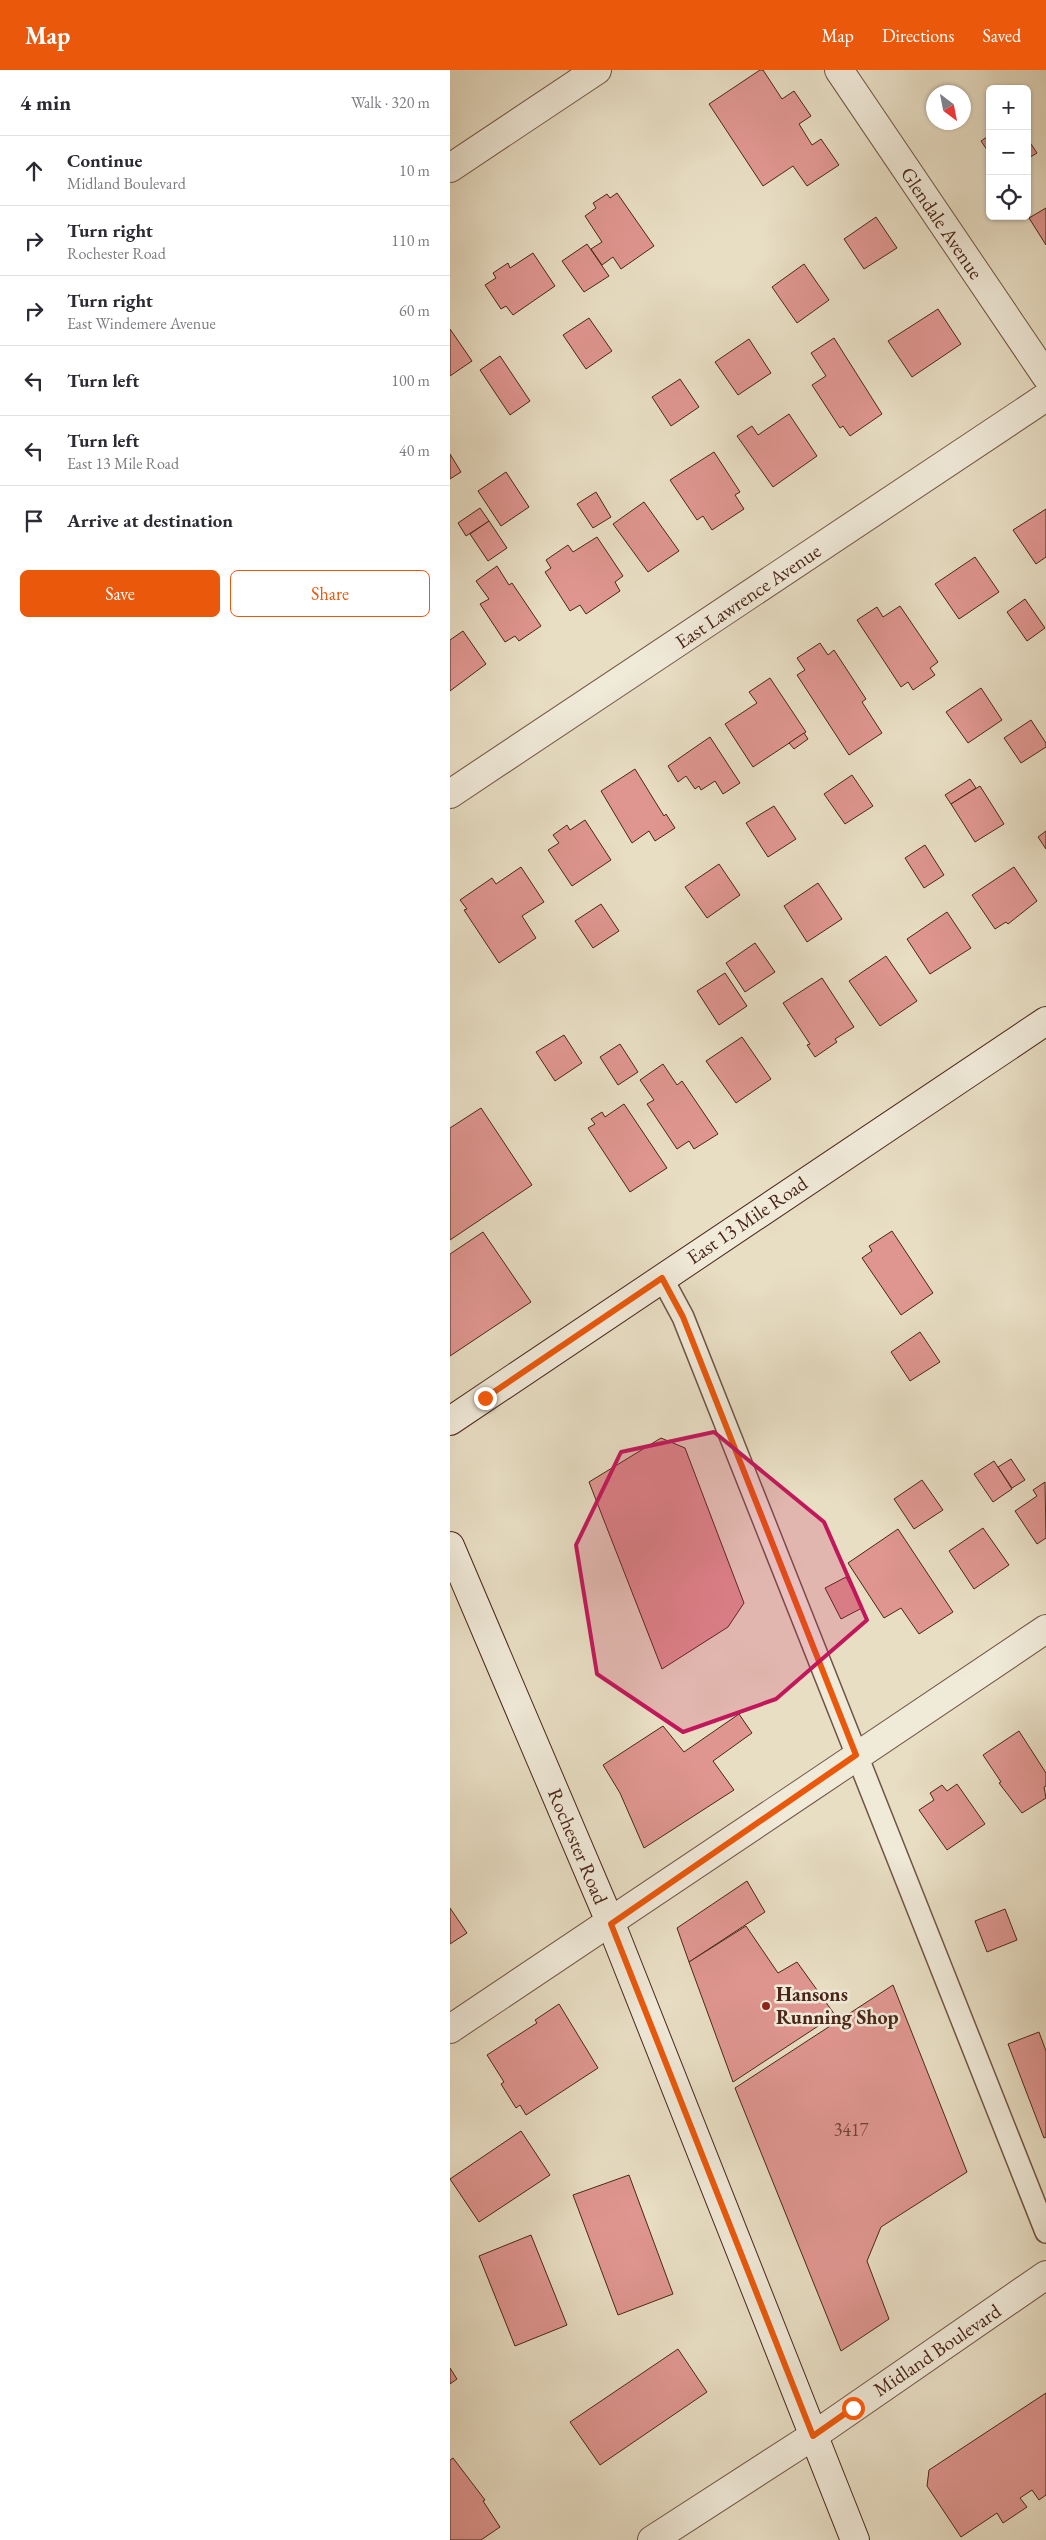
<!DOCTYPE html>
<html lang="en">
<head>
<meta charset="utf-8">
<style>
  body { margin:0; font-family:"EB Garamond",serif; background:#f7f7f7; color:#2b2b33 }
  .controls { position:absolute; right:15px; top:15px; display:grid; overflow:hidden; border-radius:8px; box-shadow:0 1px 4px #0004 }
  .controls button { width:45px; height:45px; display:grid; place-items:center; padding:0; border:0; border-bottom:1px solid #e1e1e2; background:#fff; color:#2b2b33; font:25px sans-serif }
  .compass { position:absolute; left:476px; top:15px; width:45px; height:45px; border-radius:50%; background:#fff; box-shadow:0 1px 4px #0004; rotate:148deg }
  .stop { position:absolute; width:15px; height:15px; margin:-11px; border:4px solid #ea580c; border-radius:50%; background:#fff }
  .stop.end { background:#ea580c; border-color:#fff; box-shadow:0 1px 5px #0008 }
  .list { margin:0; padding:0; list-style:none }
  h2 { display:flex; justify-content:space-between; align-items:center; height:65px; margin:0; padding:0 20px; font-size:21px }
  h2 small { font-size:16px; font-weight:400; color:#7c7c81 }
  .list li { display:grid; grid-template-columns:32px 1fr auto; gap:15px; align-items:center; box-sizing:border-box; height:70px; padding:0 20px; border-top:1px solid #e1e1e2 }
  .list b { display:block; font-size:19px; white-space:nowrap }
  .list p { margin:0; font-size:16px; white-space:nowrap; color:#7c7c81 }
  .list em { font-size:16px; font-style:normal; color:#7c7c81 }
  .actions { display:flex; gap:10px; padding:15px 20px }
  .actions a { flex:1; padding:11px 0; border:1px solid #ea580c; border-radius:8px; text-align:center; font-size:18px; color:#ea580c }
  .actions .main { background:#ea580c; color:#fff }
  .icon { flex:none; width:28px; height:28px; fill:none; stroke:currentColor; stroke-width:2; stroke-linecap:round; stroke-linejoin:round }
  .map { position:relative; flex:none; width:596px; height:2470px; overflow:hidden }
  header { display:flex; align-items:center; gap:30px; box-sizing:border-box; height:70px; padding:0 25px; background:#ea580c; color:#fff }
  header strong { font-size:24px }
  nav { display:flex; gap:28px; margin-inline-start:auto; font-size:18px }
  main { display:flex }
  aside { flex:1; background:#fff }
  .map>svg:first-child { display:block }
</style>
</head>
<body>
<header>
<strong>Map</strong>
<nav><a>Map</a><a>Directions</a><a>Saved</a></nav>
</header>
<main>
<aside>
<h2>4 min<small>Walk · 320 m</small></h2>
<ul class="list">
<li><svg class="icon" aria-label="ahead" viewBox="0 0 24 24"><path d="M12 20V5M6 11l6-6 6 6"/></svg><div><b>Continue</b><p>Midland Boulevard</p></div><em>10 m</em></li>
<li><svg class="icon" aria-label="right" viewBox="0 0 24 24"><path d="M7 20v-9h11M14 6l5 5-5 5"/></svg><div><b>Turn right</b><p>Rochester Road</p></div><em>110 m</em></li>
<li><svg class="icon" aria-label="right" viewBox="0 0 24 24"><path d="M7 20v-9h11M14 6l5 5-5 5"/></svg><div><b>Turn right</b><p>East Windemere Avenue</p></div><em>60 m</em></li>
<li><svg class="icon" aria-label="left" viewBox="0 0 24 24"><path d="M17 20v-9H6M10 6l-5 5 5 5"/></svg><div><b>Turn left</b></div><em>100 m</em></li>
<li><svg class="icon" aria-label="left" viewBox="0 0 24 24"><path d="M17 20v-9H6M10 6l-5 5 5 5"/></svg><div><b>Turn left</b><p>East 13 Mile Road</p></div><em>40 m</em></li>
<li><svg class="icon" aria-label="arrive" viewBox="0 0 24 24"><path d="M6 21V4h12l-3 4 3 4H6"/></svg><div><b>Arrive at destination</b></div></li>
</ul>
<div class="actions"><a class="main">Save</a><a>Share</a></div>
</aside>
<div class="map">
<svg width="596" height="2470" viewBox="0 0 596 2470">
  <rect width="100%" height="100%" fill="#e8dec4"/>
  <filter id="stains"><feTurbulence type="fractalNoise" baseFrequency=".004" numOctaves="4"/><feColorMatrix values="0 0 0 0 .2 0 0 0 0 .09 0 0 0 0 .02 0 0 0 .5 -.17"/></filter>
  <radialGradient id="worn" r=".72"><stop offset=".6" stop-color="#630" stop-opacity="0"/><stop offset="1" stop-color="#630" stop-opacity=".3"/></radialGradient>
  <g fill="#df9690" stroke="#4b2618">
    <path d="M310,0h3l19,29 12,-8 17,25 -12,8 13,21 9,-6 18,26 -32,21 -14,-20 -30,20 -54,-82z"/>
    <path d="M540,65v19l-9,-13z"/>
    <path d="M577,68l10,15 -10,6z"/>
    <path d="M167,123l37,53 -33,23 -8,-12 -11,8 -11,-16 11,-7 -17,-26 11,-8 -3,-5 14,-9 3,4z"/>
    <path d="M596,138v37l-17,-27z"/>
    <path d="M426,147l21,31 -33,21 -20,-30z"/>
    <path d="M137,174l22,32 -25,16 -22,-31z"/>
    <path d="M83,183l22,33 -42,29 -7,-9 -5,3 -16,-24 11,-7 -3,-5 15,-10 2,5z"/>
    <path d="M354,194l25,36 -32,23 -25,-36z"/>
    <path d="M488,239l23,35 -49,33 -24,-36z"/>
    <path d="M139,248l23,33 -26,18 -23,-34z"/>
    <path d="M0,259l22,32 -22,15z"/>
    <path d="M384,268l48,76 -32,22 -7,-10 -3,2 -28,-43 14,-9 -15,-23z"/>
    <path d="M299,269l22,34 -33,22 -23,-33z"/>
    <path d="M50,286l30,45 -20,14 -30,-45z"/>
    <path d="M230,309l19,28 -28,19 -19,-29z"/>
    <path d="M339,344l28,42 -44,31 -36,-51 15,-10 6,9z"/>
    <path d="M264,382l26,40 -5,3 9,14 -32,21 -9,-14 -6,4 -27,-40z"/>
    <path d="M0,384l11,18 -11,7z"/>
    <path d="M56,402l23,35 -28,19 -23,-35z"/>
    <path d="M146,422l15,25 -18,11 -16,-24z"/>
    <path d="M194,432l35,49 -31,21 -35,-48z"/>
    <path d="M30,438l9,13 -23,15 -8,-13z"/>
    <path d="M596,439v48l-10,7 -23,-34z"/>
    <path d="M39,451l18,27 -19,13 -18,-27z"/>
    <path d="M147,467l26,39 -8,6 5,9 -34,23 -6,-9 -10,6 -25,-39 6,-4 -5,-8 22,-15 5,7z"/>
    <path d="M525,487l24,35 -40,27 -24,-35z"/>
    <path d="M47,496l12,19 3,-2 29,43 -22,15 -4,-5 -10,6 -25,-38 9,-5 -13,-18z"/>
    <path d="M575,529l20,29 -18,13 -20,-29z"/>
    <path d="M450,536l38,56 -8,6 5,7 -22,15 -5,-8 -7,5 -44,-67 20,-13 6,10z"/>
    <path d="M13,561l23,33 -36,27v-51z"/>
    <path d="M370,573l8,12 6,-5 32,49 -4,3 20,31 -33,22 -52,-80 8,-5 -8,-12z"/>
    <path d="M320,608l36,54 -53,35 -28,-43 32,-21 -8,-11z"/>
    <path d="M531,618l21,32 -34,23 -22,-31z"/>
    <path d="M581,650l15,23v4l-25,16 -17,-25z"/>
    <path d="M354,663l4,6 -14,10 -5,-6z"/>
    <path d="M260,667l30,46 -17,11 -8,-13 -14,9 -2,-4 -4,3 -9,-13 -8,6 -10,-16z"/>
    <path d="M185,699l29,47 2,-2 9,14 -20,13 -6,-10 -17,12 -31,-52z"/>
    <path d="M402,705l21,31 -28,18 -21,-30z"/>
    <path d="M520,709l6,9 -25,16 -6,-9z"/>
    <path d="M530,716l24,38 -29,18 -24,-38z"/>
    <path d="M324,736l22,33 -28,18 -22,-34z"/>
    <path d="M135,750l26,40 -39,26 -24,-36 11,-7 -6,-8 14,-10 3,5z"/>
    <path d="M596,761v18l-8,-12z"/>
    <path d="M475,775l19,30 -20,13 -19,-30z"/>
    <path d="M269,794l21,31 -33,23 -22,-31z"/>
    <path d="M71,797l23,35 -22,14 14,22 -37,25 -35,-53 3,-1 -7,-9 32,-22 4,6z"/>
    <path d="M564,797l23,34 -29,23 -2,-2 -11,7 -23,-34z"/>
    <path d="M368,813l24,36 -35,23 -23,-36z"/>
    <path d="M151,834l18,27 -26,17 -18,-27z"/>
    <path d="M497,842l24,36 -41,26 -23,-35z"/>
    <path d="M305,873l20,29 -30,20 -19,-29z"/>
    <path d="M436,886l31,45 -37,25 -31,-45z"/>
    <path d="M275,903l22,33 -28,19 -22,-34z"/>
    <path d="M372,908l32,49 -19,12 2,3 -22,15 -8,-12 3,-1 -27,-41z"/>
    <path d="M114,965l18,28 -27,18 -19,-29z"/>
    <path d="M292,967l29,42 -35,24 -30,-42z"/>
    <path d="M170,974l18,28 -20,13 -18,-28z"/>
    <path d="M213,994l14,21 5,-4 36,53 -24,15 -5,-8 -12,8 -30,-45 7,-4 -14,-20z"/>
    <path d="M174,1034l43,64 -37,24 -42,-64 7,-4 -4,-5 11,-7 3,5z"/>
    <path d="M31,1038l51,77 -82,55v-112z"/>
    <path d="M442,1161l41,62 -32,22 -39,-57 10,-7 -3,-5z"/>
    <path d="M33,1162l48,70 -81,54v-102z"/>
    <path d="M470,1262l20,30 -30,19 -19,-29z"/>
    <path d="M211,1368l24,10 59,155 -16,24 -66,42 -73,-187z"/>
    <path d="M561,1389l14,21 -13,8 -14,-21z"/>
    <path d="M544,1391l18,28 -19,13 -19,-28z"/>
    <path d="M472,1410l21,30 -29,19 -20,-30z"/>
    <path d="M595,1412l1,56 -9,6 -22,-33 22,-15 -4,-6z"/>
    <path d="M533,1458l26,37 -35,24 -25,-38z"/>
    <path d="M448,1459l55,83 -34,22 -18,-26 -17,10 -36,-55z"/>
    <path d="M396,1507l16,31 -21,11 -16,-31z"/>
    <path d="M289,1644l13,19 -39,28 21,29 -90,58 -24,-55 -17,-28 60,-39 21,26z"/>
    <path d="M569,1661l27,42v13l-2,1 2,11 -24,15 -23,-30 2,-1 -18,-27z"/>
    <path d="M507,1714l28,40 -38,26 -28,-40 15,-10 -4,-7 12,-8 5,6z"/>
    <path d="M297,1811l18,31 -76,50 -12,-34z"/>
    <path d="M0,1838l17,25 -17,11z"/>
    <path d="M555,1839l12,31 -30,12 -12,-31z"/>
    <path d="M296,1856l32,47 19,-11 38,53 -102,67 -44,-120z"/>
    <path d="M443,1915l74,187 -86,55 -14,34 22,58 -48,32 -106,-263z"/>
    <path d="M109,1934l39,64 -72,47 -6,-10 -4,3 -15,-24 3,-2 -17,-27 50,-32 -2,-3z"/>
    <path d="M589,1962l7,19v86l-2,1 -36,-94z"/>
    <path d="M71,2061l29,44 -71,47 -29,-43z"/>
    <path d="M179,2105l44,119 -55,21 -45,-120z"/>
    <path d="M81,2165l36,90 -52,21 -36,-90z"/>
    <path d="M228,2279l29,43 -107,73 -30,-43z"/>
    <path d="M0,2298l7,11 -7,5z"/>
    <path d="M596,2323v102l-7,5 -7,-10 -12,8 7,9 -24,16 -6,-10 -36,24 -34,-51 2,-16z"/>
    <path d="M3,2388l32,42 -2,1 17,26 -19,13h-31v-80z"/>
  </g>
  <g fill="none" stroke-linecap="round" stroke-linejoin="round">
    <defs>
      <path id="service" d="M212,1208l21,39 363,915"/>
      <g id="minor">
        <path d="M389,0l207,306"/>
        <path d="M0,98l147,-98"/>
        <path d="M0,724l596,-397"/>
        <path d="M0,1959c200,-132 397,-267 596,-400"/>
        <path d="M202,2470l161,-104 233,-161"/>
      </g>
      <g id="secondary">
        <path d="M0,1351l596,-400"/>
        <path d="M0,1476l161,378 244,616"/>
      </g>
    </defs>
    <use href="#service" stroke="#725443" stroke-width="24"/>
    <use href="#minor" stroke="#725443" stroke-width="30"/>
    <use href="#secondary" stroke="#4b2618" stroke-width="30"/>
    <use href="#service" stroke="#f0ead9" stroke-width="21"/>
    <use href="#minor" stroke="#f0ead9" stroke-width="28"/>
    <use href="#secondary" stroke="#f0ead9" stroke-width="28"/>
  </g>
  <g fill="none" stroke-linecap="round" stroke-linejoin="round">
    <path stroke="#ea580c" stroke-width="6" d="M35,1328l177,-120 21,39 173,438 -245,169 202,512 40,-28"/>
  </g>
  <path fill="#c2185b" fill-opacity="0.2" stroke="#c2185b" stroke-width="4" stroke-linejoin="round" d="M264,1362l110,90 43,98 -91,79 -93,33 -86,-58 -21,-129 45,-93z"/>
  <circle fill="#8f2418" stroke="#f0ead9" stroke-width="2" cx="316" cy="1936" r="5"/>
  <g text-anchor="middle" stroke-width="5" stroke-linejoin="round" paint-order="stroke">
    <g font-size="18" fill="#704236">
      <text x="401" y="2066">3417</text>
    </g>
    <g font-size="20" fill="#4b2618" stroke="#f0ead9">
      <text transform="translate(492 153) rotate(56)" y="7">Glendale Avenue</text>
      <text transform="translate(298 526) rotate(-34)" y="7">East Lawrence Avenue</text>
      <text transform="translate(297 1150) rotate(-34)" y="7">East 13 Mile Road</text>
      <text transform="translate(128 1776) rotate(67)" y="7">Rochester Road</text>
      <text transform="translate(487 2280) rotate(-34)" y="7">Midland Boulevard</text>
    </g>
    <g font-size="20" font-weight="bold" fill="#4b2618" stroke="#f0ead9" text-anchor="start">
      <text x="326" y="1931">Hansons<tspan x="326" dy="23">Running Shop</tspan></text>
    </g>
  </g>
  <rect width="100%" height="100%" filter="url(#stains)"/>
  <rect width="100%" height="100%" fill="url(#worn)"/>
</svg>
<div class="controls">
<button>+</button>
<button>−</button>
<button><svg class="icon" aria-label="locate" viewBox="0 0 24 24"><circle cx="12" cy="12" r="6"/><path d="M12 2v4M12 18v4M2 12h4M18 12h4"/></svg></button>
</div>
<svg class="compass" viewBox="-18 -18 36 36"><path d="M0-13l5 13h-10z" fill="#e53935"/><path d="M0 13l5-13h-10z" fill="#7c7c81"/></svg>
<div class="stop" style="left:403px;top:2338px"></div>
<div class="stop end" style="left:35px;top:1328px"></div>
</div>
</main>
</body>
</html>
